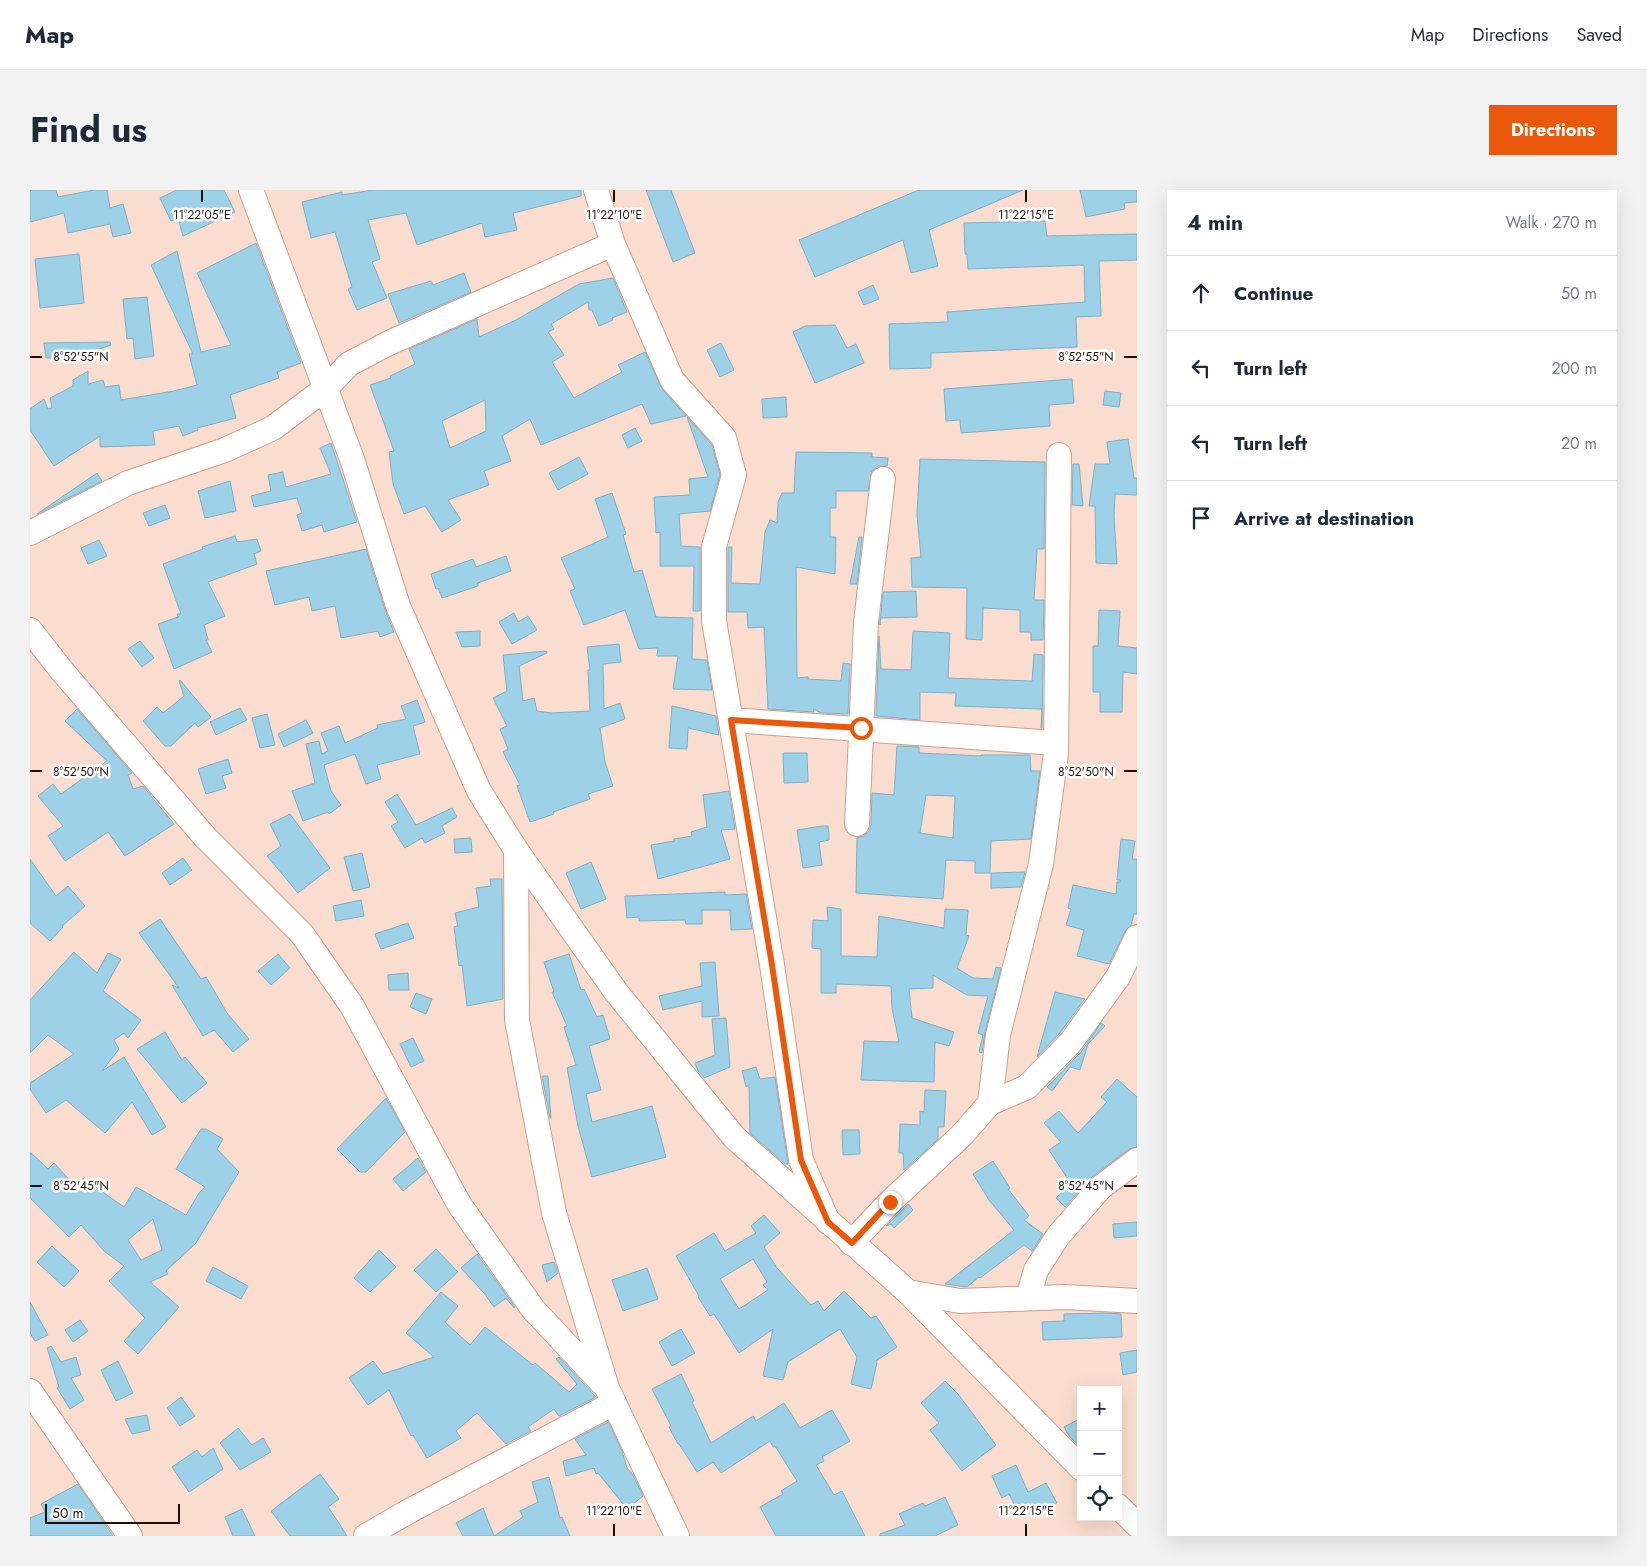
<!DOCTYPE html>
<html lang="en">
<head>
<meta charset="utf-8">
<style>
  body { margin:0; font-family:Jost,sans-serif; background:#f2f2f3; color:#1f2937 }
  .controls { position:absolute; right:15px; bottom:15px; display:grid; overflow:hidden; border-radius:0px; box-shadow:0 5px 20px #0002 }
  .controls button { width:45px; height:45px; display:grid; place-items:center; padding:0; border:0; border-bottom:1px solid #e0e1e3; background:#fff; color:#1f2937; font:25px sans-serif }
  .scale { position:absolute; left:15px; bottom:12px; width:135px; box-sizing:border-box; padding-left:5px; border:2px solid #200f08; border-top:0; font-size:14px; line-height:18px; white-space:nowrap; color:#200f08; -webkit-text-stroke:4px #fff; paint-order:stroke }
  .stop { position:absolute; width:15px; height:15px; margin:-11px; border:4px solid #ea580c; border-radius:50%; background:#fff }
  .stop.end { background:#ea580c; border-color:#fff; box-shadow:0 1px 5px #0008 }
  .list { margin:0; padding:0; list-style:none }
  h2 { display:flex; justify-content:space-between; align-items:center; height:65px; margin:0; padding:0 20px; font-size:21px }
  h2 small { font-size:16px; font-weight:400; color:#747a83 }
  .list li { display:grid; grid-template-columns:32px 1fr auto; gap:15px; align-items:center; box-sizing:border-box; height:75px; padding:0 20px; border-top:1px solid #e0e1e3 }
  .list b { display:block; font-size:19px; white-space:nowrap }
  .list em { font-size:16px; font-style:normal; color:#747a83 }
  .icon { flex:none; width:28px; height:28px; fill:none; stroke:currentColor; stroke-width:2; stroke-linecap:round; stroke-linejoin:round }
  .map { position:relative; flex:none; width:1107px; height:1346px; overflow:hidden; border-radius:0px }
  header { display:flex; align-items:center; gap:30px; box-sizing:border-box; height:70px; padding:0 25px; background:#fff; border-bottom:1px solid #e0e1e3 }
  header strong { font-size:24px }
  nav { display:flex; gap:28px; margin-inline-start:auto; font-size:18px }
  .intro { display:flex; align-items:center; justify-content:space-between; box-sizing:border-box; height:120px; padding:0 30px }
  h1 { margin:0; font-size:35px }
  .button { padding:12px 22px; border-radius:0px; background:#ea580c; color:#fff; font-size:18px; font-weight:700 }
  main { display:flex; gap:30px; padding:0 30px }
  aside { flex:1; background:#fff; border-radius:0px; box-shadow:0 5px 20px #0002 }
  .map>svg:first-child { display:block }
</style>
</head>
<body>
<header>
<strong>Map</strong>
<nav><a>Map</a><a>Directions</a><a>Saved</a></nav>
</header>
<div class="intro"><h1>Find us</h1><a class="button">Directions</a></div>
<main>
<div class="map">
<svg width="1107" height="1346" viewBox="0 0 1107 1346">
  <rect width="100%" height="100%" fill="#fbddd0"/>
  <g fill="#9cd1e7" stroke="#7cb0c6" fill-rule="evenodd">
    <path d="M0,0h26l2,7 36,-7h13l3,18 13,-4 8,29 -18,4 -3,-13 -42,9 -4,-20 -34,9z"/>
    <path d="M147,0h47l11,22 -52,24 -5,-18 -7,3 -11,-23z"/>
    <path d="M343,0h208v6l-68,17 4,17 -32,7 -3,-14 -65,22 -11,-32 -38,7 12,39 -8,3 15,36 -30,12 -9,-21 4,-2 -17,-55 -24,6 -9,-36 40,-10v3z"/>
    <path d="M616,0h25l24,63 -22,9z"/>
    <path d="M889,0h104l-94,40 9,36 -27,7 -8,-33 -88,37 -16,-37z"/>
    <path d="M1050,0h57v12l-13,1 1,6 -39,8z"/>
    <path d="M1015,31l2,15 90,-2v26l-38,1 2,55 -25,1 1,30 -146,6v15l-41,1 -1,-45 59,-2 -1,-10 138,-10 -1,-37 -116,4 -1,-15h-2l-1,-31z"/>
    <path d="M226,53l45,120 -24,9 2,6 -49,17 6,23 -39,10 1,2 -15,6 -4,-10 -26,5 2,14 -55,2v-11l-46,30 -24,-36v-21l14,-10 4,10 4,-1 -2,-10 23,-12v-6l15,-9v13l15,-4 2,7 14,-2 2,15 53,-9 23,-6 -8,-31h4l-42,-89 26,-14 24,101 30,-7 -34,-72z"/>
    <path d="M49,64l5,49 -44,5 -5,-49z"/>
    <path d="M434,83l7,19 -72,31 -11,-29 43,-13 2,4z"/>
    <path d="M583,88l14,34 -15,6 1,2 -14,6 -7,-16h-3l-1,-8 -37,22 3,5 -6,3 16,23 -12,7 22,36 48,-26 -4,-7 27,-13 17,37 24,27 -35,8 -9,-20 -101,41 -11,-26 -28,17 9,25 -27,10 5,14 -41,15 13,20 -19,12 -17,-26 -21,8 -11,-30 -4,-32 5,-1 -24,-66 21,-7 -1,-2 25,-12 -6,-15 68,-30 2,18 37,-17 63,-36zM455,210l1,31 -36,17 -8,-27z"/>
    <path d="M843,95l6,14 -15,6 -6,-13z"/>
    <path d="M117,107l7,59 -19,3 -2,-21 -6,1 -4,-40z"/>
    <path d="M805,135l12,23 9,-4 8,19 -49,20 -22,-51 12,-6z"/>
    <path d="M80,152l1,3 -38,13h-27l-2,-15z"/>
    <path d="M691,153l13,27 -14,7 -13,-27z"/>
    <path d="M1042,189l2,24 -25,2 1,21 -89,7 -1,-13 -14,1 -2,-32z"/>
    <path d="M1075,201l16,2 -2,14 -16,-2z"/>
    <path d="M756,207l1,20 -24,1 -1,-19z"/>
    <path d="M657,227l25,28 8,30 -10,36 -31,3 2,32 19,1v64h-7l1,-45h-34v-34l-4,1 -2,-36 36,-2 -1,-16 19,-2z"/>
    <path d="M605,238l7,13 -14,7 -6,-13z"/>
    <path d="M1098,249l6,39h3v17l-22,-1 -1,23 3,47 -21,-1 -1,-57h-6l6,-42h15l-3,-22z"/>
    <path d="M301,253l26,79 -33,10 -2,-7 -20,6 -5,-16 5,-2 -5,-15 -43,9 -3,-11 20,-5 -3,-16 15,-3 3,15 45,-13 -11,-26z"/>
    <path d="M766,262l76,1v4l16,1 -1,8h-9l-6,5 -4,20h-32v17h-6v29h6l-1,37 -39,-7 1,111 11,-1v2l33,2 2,-18 7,1 -2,50 -27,-1 -8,-4 1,3 -46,-3 -4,-82 -16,1 -1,-16h-19v-65h4l-1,36 29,1 5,-52 5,-12 7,3 1,-21 4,-9h12z"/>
    <path d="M549,267l9,17 -30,16 -9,-17z"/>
    <path d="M890,269l125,3 -1,87h-7l-3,51h10l-1,40h-12v-8h-11v-22l-37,-2 -1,32 -16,-1 1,-51 -55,-1 -1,-29 10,-1 -4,-42z"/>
    <path d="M1043,274h6l4,42 -11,-1z"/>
    <path d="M67,283l5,8 -65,33z"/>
    <path d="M200,291l6,30 -31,7 -7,-27z"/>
    <path d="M582,303l14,41 -3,1 11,37 8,-2 14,47 37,1 -1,41 15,1 5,30 -39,-1 5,-33h-21l1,-8 -19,1 -14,-39 -41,15 -14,-34 5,-2 -14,-31 47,-21 -13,-38z"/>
    <path d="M135,315l5,13 -21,8 -6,-13z"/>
    <path d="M205,346l2,6 20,-3 4,12 -7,3 3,10 -49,18 17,34 -21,9 4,15h-2l6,12 -38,17 -16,-45 20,-7 -1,-3h4l-18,-50 40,-15 -1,-2z"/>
    <path d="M829,347h3l-5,47h-7z"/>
    <path d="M69,350l8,16 -19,8 -7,-16z"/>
    <path d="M336,359l19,61 9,22 -14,5 -2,-6 -37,7 -6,-32 -23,5 -3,-14 -34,8 -9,-34z"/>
    <path d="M476,366l5,15 -33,12v3l-36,12 -4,-10 -2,1 -5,-15 42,-15 3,8z"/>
    <path d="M886,401l1,26 -37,1v7v-2l3,-31z"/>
    <path d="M1069,420l21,1 -2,35 19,2v26l-14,-2 -1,40h-22v-20h-7v-46h5z"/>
    <path d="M484,423l4,9 10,-6 9,14 -25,14 -13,-22z"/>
    <path d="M450,441v15l-18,1 -6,-15z"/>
    <path d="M883,441l37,2 -2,45 84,3 2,-27 9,1 -1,73h-1l1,-19 -87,-3 1,-13 -36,-1v28l-44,-4 3,-80 2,33 30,1z"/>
    <path d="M110,451l14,17 -12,9 -14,-18z"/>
    <path d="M589,454l2,18 -18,2 1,45 16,-6 5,16 -25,9 5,34 8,24 -25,8 2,5 -37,13 1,2 -24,8 -13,-36 3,-1 -17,-33 5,-3 -8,-20 7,-3 -14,-28 14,-7 -4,-36 43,-4 1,2 -28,13 4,35 11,-3 3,13 15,2 38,-2 -2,-41h2l-3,-23z"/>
    <path d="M150,490l31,37 -13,10 -3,-4 -24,23h-6l-22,-25 14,-14 6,6 21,-17 -5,-15z"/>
    <path d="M387,510l8,22 -12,4 7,28 -43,11 4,14 -15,5 -11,-30 -31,11 7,26 10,14 -12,9 -1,-2 -25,9 -11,-30 23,-8 -9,-39 13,-3 3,13 6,-3 -7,-18 18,-7 6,17 33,-15 -1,-3 29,-6 -5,-13z"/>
    <path d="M642,516l44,10 3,19 -31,-7 -1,21 -18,-1z"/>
    <path d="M210,518l7,12 -31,15 -6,-13z"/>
    <path d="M47,519l55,64 -4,2 5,14 10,-3 31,38 -49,32 -17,-24 -43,29 -17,-25 15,-10 -25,-30 15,-12 8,10 46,-33 -42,-40z"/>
    <path d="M237,524l8,31 -15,3 -8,-30z"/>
    <path d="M276,530l7,13 -29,14 -6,-13z"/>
    <path d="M867,556l22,1v6l62,3v-1h49l1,16h9l-9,68 -40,2 -1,32h-15v-12l-29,-1 -3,39 -87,-6 1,-55 7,-2 5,-5 2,-6 1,-32 22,2zM896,605l29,1 -2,42 -33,-5z"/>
    <path d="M753,563h24l1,29 -24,1z"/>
    <path d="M198,569l4,14 -10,3 4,12 -20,6 -8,-25z"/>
    <path d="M699,601l6,38 -14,1 9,29 -72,20 -7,-34 23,-4v-2l18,-3 -1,-4 16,-5 -4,-32z"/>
    <path d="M367,604l19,31 36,-17 5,9 -15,9 3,7 -20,10 -3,-5 -17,10 -14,-22 7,-4 -13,-20z"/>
    <path d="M260,624l40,54 -32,25 -31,-37 14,-10 -11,-22z"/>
    <path d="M792,636h6l1,8v6l-10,2 3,23 -19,3 -6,-38z"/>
    <path d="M441,648l1,14 -17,1 -1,-14z"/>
    <path d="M1091,649l14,2 -3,18h5v55h-3l-3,11 -6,6 -16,33 -32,-8 7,-26 -18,-5 5,-16 -3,-1 5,-23 43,9 1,-12h3v-2h-3z"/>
    <path d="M332,663l8,34 -17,4 -9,-34z"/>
    <path d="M153,668l9,12 -22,15 -8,-12z"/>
    <path d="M0,669l26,37 12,-10 17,20 -23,20 1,1 -13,14 -20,-18z"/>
    <path d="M561,672l15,37 -25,10 -15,-36z"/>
    <path d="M995,682l-4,15 -30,1v-15z"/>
    <path d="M460,689h12l1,120 -36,7 -5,-41 -3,1 -5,-39 4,-1 -3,-13 24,-6 -3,-19 15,-2z"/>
    <path d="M695,702v3l21,-1 6,35 -21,1 -1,-20h-28v14h-16l-1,-4 -46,1v-4l-12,1 -2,-22z"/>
    <path d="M331,710l3,16 -28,5 -3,-15z"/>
    <path d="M797,717l14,2v47l36,1 2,-41 65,12 1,-19 23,1 -2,25 3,1 -12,32 16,10 20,1 3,-12 5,1 -16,64 -3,21 -3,-1 4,-17 -5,-2 10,-37 -21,-1 -34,-20v13l-24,1 3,29 42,14 -5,14 -14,-4 -1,40 -73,-2 3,-39 35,1 -7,-34 -1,-22 -55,-2v9h-15v-44l-9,-1 1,-28 15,1z"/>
    <path d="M130,729l41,60 5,-2 21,36 22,26 -16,13 -19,-22 -11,6 -31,-51 7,3 -40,-55z"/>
    <path d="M378,733l6,15 -33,11 -6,-15z"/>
    <path d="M44,762l23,21 11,-20 13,6 -18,32 38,29 -13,18 -4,-5 -10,7 5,9 -17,22 22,-14 42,70 -14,8 -20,-33 -27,31 -39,-33 -20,13 -16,-24v-6l44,-29 -26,-19 -18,18v-53z"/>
    <path d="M248,764l12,14 -19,17 -13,-14z"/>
    <path d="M539,764l12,36 3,-1 13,28 6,-2 7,24 -21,7 12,44 -15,4 6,28 60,-16 14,51 -74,20 -14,-51 -11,-58 9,-3 -12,-38 3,-1 -15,-34h2l-10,-30z"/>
    <path d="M685,772l4,54 -17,1v-16l-39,9 -4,-14 43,-10 -2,-23z"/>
    <path d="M378,783l1,17h-20l-1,-15z"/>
    <path d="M1025,802l30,7 -1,1 -24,33 -23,24z"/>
    <path d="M386,803l16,6 -6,15 -16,-7z"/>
    <path d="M696,828l4,49 -26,11 -6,-7 -3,-8 20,-8 -3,-36z"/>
    <path d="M1071,833l4,3 -17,18 -8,26 -10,-3 -18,24 -5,-4 34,-35z"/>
    <path d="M135,842l17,28 3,-3 22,26 -25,20 -45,-54z"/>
    <path d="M383,848l11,23 -13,6 -11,-23z"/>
    <path d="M726,877l4,12 15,-2 13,87h-3l-35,-31 -1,-48 -3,2 -4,-16z"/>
    <path d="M512,886h6l3,42h-1z"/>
    <path d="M1087,889l20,18v50l-8,2 -36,27 -28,31 -9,-9 15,-14 -22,-34 12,-8 -17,-19 15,-12 19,22 29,-31 -6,-5z"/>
    <path d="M895,900l21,1 -2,36h-6v12l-34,31 -1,-17h-4l1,-29 20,1v-14l4,1z"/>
    <path d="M356,908l19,34 -39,40h-6l-23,-23z"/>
    <path d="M171,939h5l17,10 -6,10 22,23 -43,71 -30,28 2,3 -18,8 29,25 -41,47 -14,-13 21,-23 -36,-37 15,-15 -20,-15 -23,-26 -12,12 -39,-39v-46l18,17 6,-6 22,24 7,-9 41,29 12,-20 50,28 13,-22 6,-6 -29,-18zM123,1029l9,31 -21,10 -13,-20z"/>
    <path d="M812,940h17l1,24 -17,1z"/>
    <path d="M388,968l8,14 -23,19 -10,-12z"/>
    <path d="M963,971l17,27 -2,1 21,27 -5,4 19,14 -11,17 -8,-6 -44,33 -1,-1 -12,10 -22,-3 69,-54 -25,-30 -16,-26z"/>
    <path d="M878,1014l5,6 -19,18 -3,-4 -5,2z"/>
    <path d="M734,1025l16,18 -16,14 13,21 34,37 7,-4 6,10 20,-20 27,27 5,-2 21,31 -21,14 1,2 -6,26 -20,-5 6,-27 -17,-28 -52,33 -5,18 -20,-4 10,-47 -34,24 -25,-39 -4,2 -12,-19 1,-1 -23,-40 38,-23 11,18 31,-18 -5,-7zM723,1069l14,23 -4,3 5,5 -29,19 -19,-30z"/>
    <path d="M1107,1032v14l-23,2 -1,-14z"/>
    <path d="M22,1056l27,25 -15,16 -27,-25z"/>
    <path d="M406,1059l22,23 -22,20 -22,-22z"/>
    <path d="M349,1060l17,17 -26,25 -16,-14z"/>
    <path d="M447,1064l38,53 -1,1 -8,-10 -12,9 -10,-14 -23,-25z"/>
    <path d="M524,1072l4,11 -11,9 -5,-17z"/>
    <path d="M183,1077l35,19 -7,13 -35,-18z"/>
    <path d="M617,1078l11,31 -35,12 -11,-31z"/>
    <path d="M411,1102l17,14 -13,16 25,23 15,-18 48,38 2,-2 34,29 8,-8 -21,-25 3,-2 37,40 -37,19 -5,-7 -26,18 3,4 -25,13 -29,-31 -21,18 5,7 -34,20 -14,-23 -2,1 -22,-46 -21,15 -19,-27 24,-17 10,13 51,-17 -28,-24z"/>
    <path d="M0,1112l18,33 -13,6 -5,-8z"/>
    <path d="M1077,1123l14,1 1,23 -79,3 -1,-18 22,-1v-7z"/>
    <path d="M50,1130l8,11 -15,11 -8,-12z"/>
    <path d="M651,1139l14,24 -23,13 -13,-24z"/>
    <path d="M21,1156l10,16 15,-5 5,18 -10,3 13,22 -14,9 -13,-21 2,-1 -12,-39z"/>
    <path d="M1107,1160v22l-14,3 -3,-22z"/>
    <path d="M88,1171l15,32 -17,8 -15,-31z"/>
    <path d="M651,1184l13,27 -2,1 19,41 42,-27 3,5 28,-18 16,25 32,-18 18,31 -28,16 2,4 -8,4 18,30 8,-4 23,45h-89l-16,-29 23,-13 -2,-3 16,-10 -22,-35 -2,1 -3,-6 -49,32 -8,-11 -16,10 -18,-28h-1l-9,-17 2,-1 -19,-37z"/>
    <path d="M915,1191l13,13 38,51 -34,26 -32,-41 9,-7 -18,-20z"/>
    <path d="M151,1207l14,19 -15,10 -13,-18z"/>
    <path d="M117,1225l3,15 -18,4 -7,-15z"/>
    <path d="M1051,1228v30l-12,-12 -5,-9z"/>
    <path d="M578,1232l14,29 5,17 6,7 10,21 -16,13 -29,-36 -2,1 -2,-6 -28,8 -3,-15 23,-6 -11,-16z"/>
    <path d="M208,1238l14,17 11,-7 8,14 -31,18 -20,-27z"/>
    <path d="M183,1258l10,21 -34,23 -17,-25 25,-17 5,7z"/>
    <path d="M986,1275l12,27 18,-9 11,20 -25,13 -4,-6 -9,4 -10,-20 -7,4 -10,-22z"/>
    <path d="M290,1284l19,25 -11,8 11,16 8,13h-57l-19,-25z"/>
    <path d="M519,1287l11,41 2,-1 8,19h-107l-7,-13 27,-15 11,28 29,-19 -3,-6 18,-9 -6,-20z"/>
    <path d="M48,1294l35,52h-83v-18l15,-6 -4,-8z"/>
    <path d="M915,1307l13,28 -23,11h-55v-2l25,-9 -6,-11 24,-11 2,3z"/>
    <path d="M212,1319l13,27h-22l-8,-19z"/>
  </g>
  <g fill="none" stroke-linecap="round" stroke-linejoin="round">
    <defs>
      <g id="minor">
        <path d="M221,0l101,269 46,147 81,185 37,59 1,170 37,193 53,175 70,148"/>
        <path d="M566,0l17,54 59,136 52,58 10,37 -20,72v74l58,344 29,195 27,62"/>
        <path d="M0,343l98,-50 97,-33 48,-22 53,-40 23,-24 40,-21 224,-99"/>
        <path d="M0,440l32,41 143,166 97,97 50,72 107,198 74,105 69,74"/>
        <path d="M701,530l325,23"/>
        <path d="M827,634l9,-202 17,-143"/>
        <path d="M486,660l100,142 118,145 174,155 173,176"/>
        <path d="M960,913l37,-16 44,-45 47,-65 19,-40"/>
        <path d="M821,1053l39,-41 71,-66 29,-33 8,-68 43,-171 15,-111 3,-298"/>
        <path d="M878,1102l52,9 105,-4 72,4"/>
        <path d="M998,1108l8,-28 22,-34 43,-49 36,-27"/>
        <path d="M0,1201l100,145"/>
        <path d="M1088,1316l19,19"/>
        <path d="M336,1346l45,-26 203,-107"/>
      </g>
    </defs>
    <use href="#minor" stroke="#cc9e89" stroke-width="26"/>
    <use href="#minor" stroke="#fff" stroke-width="24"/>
  </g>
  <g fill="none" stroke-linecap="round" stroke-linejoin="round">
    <path stroke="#ea580c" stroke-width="6" d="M831,538l-130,-8 41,245 29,195 27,62 24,21 38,-41"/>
  </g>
  <path fill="none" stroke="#200f08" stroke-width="2" d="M172,0v12M584,0v12M996,0v12M0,167h12M1094,167h13M0,581h12M1094,581h13M0,996h12M1094,996h13M584,1334v12M996,1334v12"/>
  <g font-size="12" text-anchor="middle" fill="#200f08" stroke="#fff" stroke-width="5" stroke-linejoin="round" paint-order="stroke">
    <text x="172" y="29">11°22'05"E</text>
    <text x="584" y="29">11°22'10"E</text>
    <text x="996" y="29">11°22'15"E</text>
    <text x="51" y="171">8°52'55"N</text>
    <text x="1056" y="171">8°52'55"N</text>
    <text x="51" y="586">8°52'50"N</text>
    <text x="1056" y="586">8°52'50"N</text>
    <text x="51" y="1000">8°52'45"N</text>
    <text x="1056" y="1000">8°52'45"N</text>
    <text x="584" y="1325">11°22'10"E</text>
    <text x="996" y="1325">11°22'15"E</text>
  </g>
</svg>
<div class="controls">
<button>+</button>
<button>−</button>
<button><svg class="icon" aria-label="locate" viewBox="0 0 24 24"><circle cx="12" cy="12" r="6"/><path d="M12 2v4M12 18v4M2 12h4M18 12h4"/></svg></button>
</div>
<div class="scale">50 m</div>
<div class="stop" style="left:831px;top:538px"></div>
<div class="stop end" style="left:860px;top:1012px"></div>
</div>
<aside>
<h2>4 min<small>Walk · 270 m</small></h2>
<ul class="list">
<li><svg class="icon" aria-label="ahead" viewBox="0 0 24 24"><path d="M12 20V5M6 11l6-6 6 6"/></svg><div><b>Continue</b></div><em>50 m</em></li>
<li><svg class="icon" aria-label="left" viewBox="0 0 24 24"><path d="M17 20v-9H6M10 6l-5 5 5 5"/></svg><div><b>Turn left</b></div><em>200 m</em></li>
<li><svg class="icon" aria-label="left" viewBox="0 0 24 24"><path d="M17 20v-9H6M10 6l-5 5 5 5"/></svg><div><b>Turn left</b></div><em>20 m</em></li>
<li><svg class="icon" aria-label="arrive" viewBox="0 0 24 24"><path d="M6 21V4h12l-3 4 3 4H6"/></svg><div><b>Arrive at destination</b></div></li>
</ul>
</aside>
</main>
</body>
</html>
